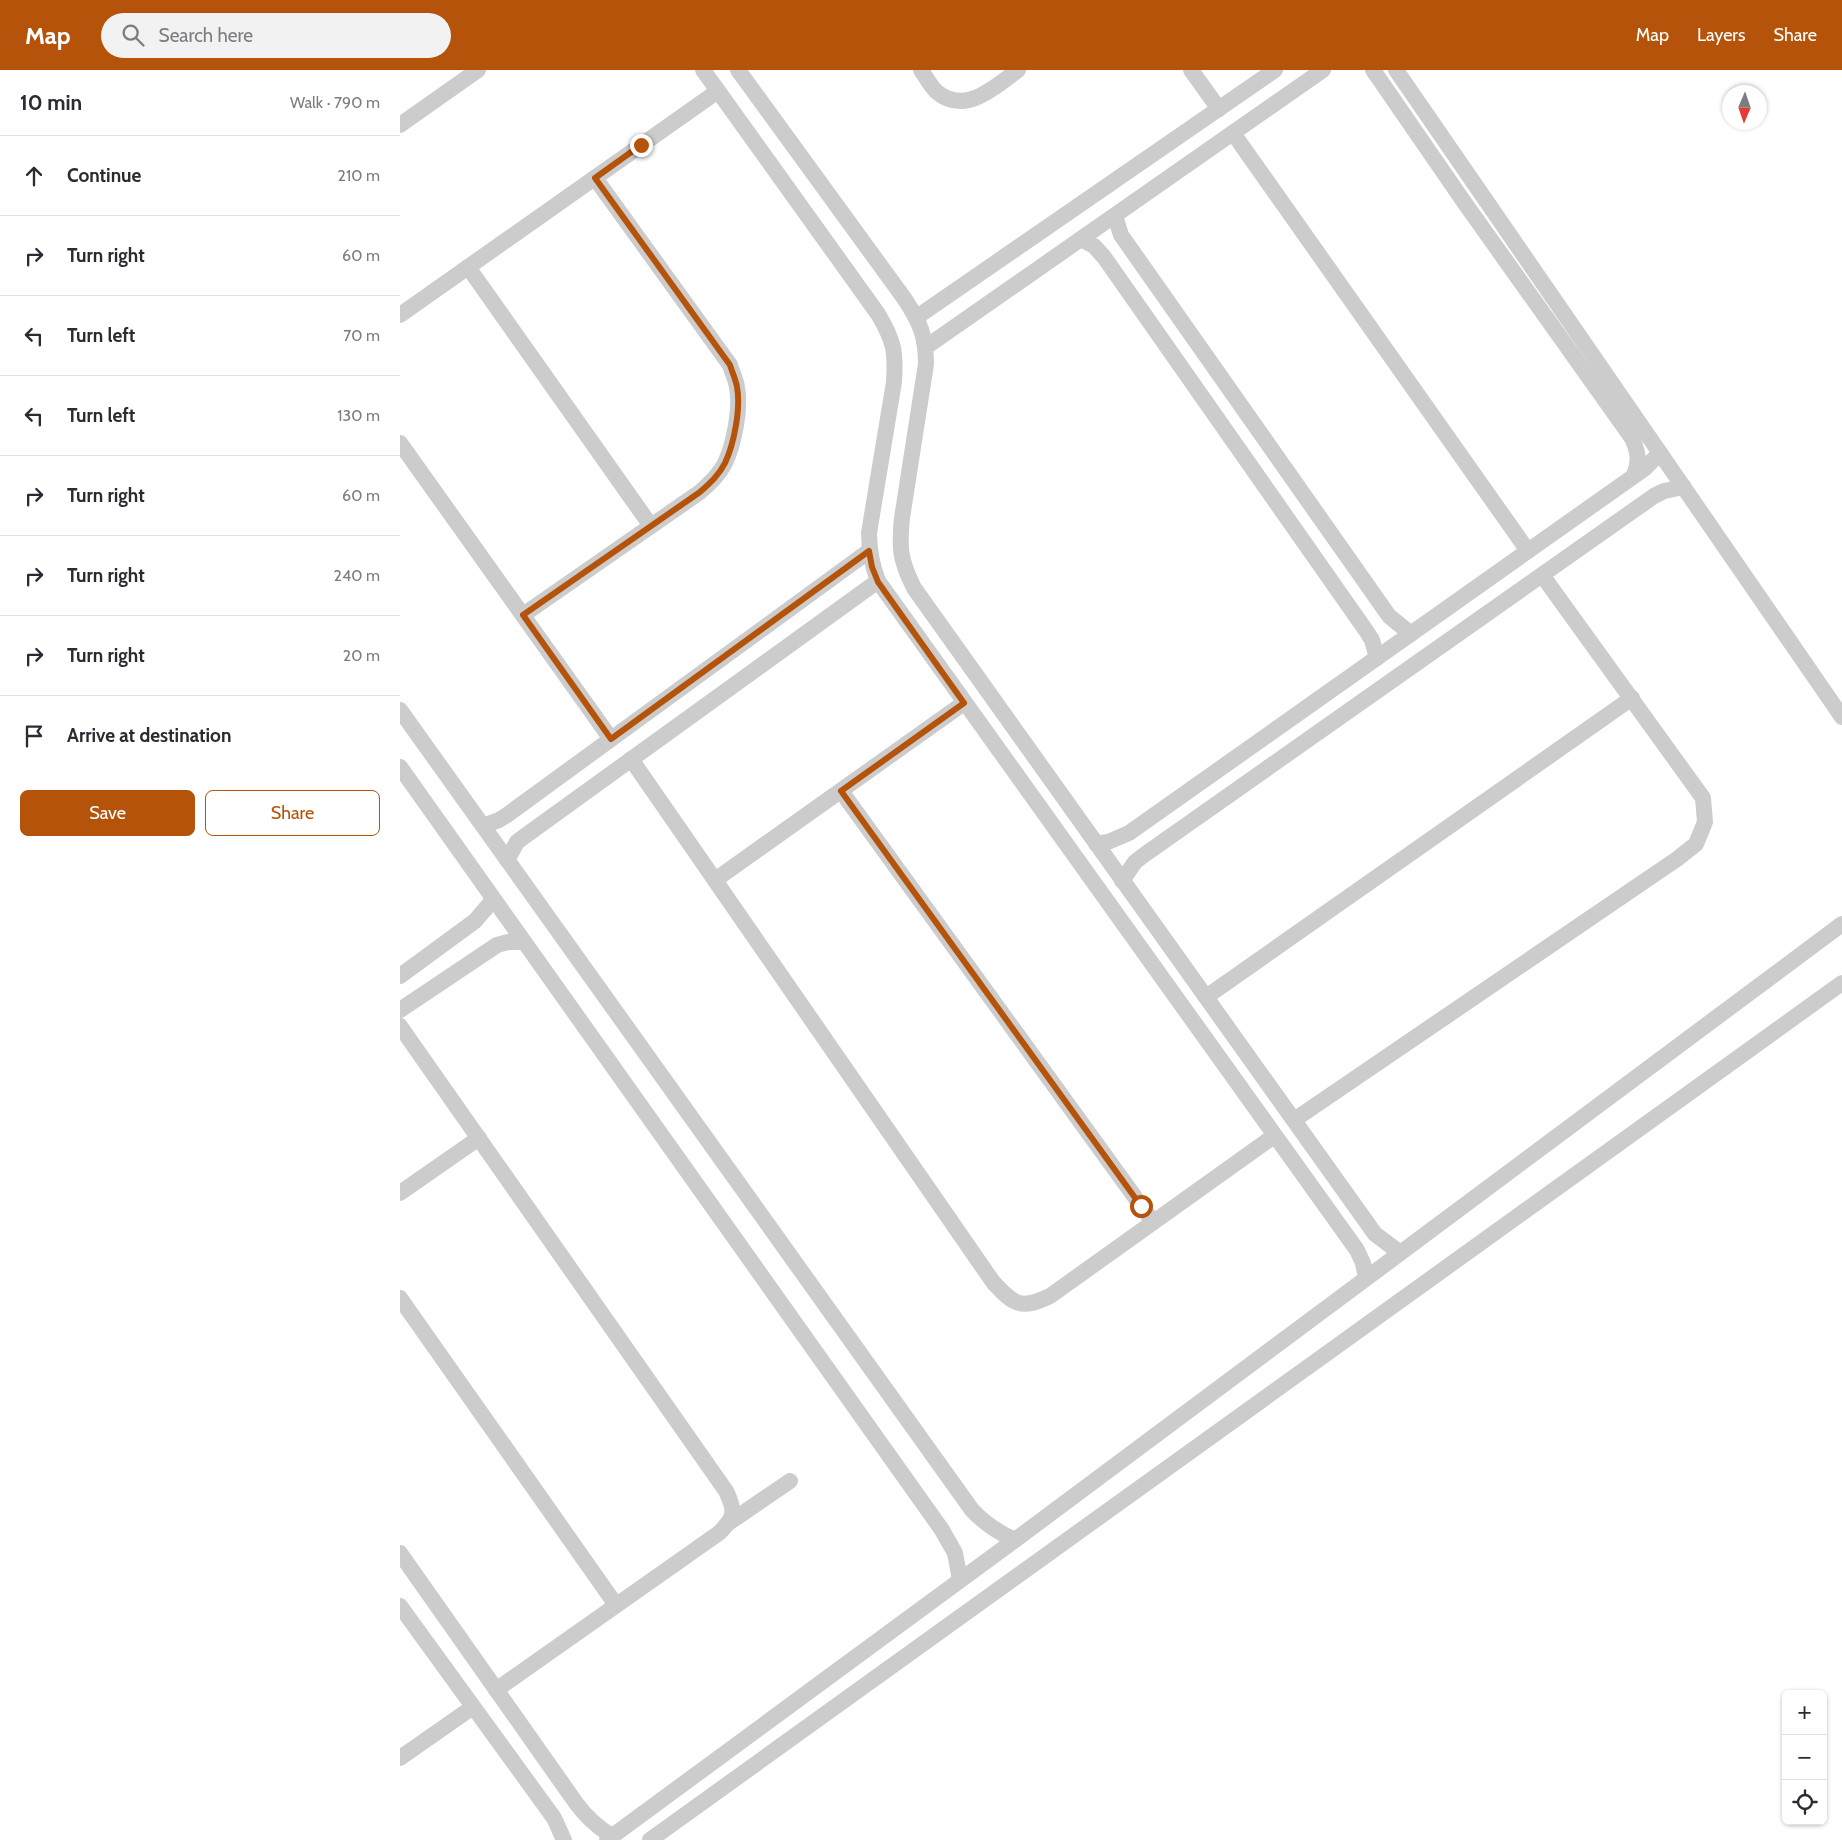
<!DOCTYPE html>
<html lang="en">
<head>
<meta charset="utf-8">
<style>
  body { margin:0; font-family:Cabin,sans-serif; background:#f2f2f3; color:#2b2b33 }
  .controls { position:absolute; right:15px; bottom:15px; display:grid; overflow:hidden; border-radius:8px; box-shadow:0 1px 4px #0004 }
  .controls button { width:45px; height:45px; display:grid; place-items:center; padding:0; border:0; border-bottom:1px solid #e1e1e2; background:#fff; color:#2b2b33; font:25px sans-serif }
  .compass { position:absolute; left:1322px; top:15px; width:45px; height:45px; border-radius:50%; background:#fff; box-shadow:0 1px 4px #0004; rotate:182deg }
  .stop { position:absolute; width:15px; height:15px; margin:-11px; border:4px solid #b45309; border-radius:50%; background:#fff }
  .stop.end { background:#b45309; border-color:#fff; box-shadow:0 1px 5px #0008 }
  .list { margin:0; padding:0; list-style:none }
  h2 { display:flex; justify-content:space-between; align-items:center; height:65px; margin:0; padding:0 20px; font-size:21px }
  h2 small { font-size:16px; font-weight:400; color:#7c7c81 }
  .list li { display:grid; grid-template-columns:32px 1fr auto; gap:15px; align-items:center; box-sizing:border-box; height:80px; padding:0 20px; border-top:1px solid #e1e1e2 }
  .list b { display:block; font-size:19px; white-space:nowrap }
  .list em { font-size:16px; font-style:normal; color:#7c7c81 }
  .actions { display:flex; gap:10px; padding:15px 20px }
  .actions a { flex:1; padding:11px 0; border:1px solid #b45309; border-radius:8px; text-align:center; font-size:18px; color:#b45309 }
  .actions .main { background:#b45309; color:#fff }
  .icon { flex:none; width:28px; height:28px; fill:none; stroke:currentColor; stroke-width:2; stroke-linecap:round; stroke-linejoin:round }
  .map { position:relative; flex:none; width:1442px; height:1770px; overflow:hidden }
  header { display:flex; align-items:center; gap:30px; box-sizing:border-box; height:70px; padding:0 25px; background:#b45309; color:#fff }
  header strong { font-size:24px }
  nav { display:flex; gap:28px; margin-inline-start:auto; font-size:18px }
  .search { width:350px; height:45px; background:#f2f2f3; display:flex; align-items:center; gap:12px; box-sizing:border-box; padding:0 18px; border-radius:28px; color:#7c7c81; font-size:19px }
  main { display:flex }
  aside { flex:1; background:#fff }
  .map>svg:first-child { display:block }
</style>
</head>
<body>
<header>
<strong>Map</strong>
<div class="search"><svg class="icon" aria-label="search" viewBox="0 0 24 24"><circle cx="10" cy="10" r="6"/><path d="M15 15l6 6"/></svg>Search here</div>
<nav><a>Map</a><a>Layers</a><a>Share</a></nav>
</header>
<main>
<aside>
<h2>10 min<small>Walk · 790 m</small></h2>
<ul class="list">
<li><svg class="icon" aria-label="ahead" viewBox="0 0 24 24"><path d="M12 20V5M6 11l6-6 6 6"/></svg><div><b>Continue</b></div><em>210 m</em></li>
<li><svg class="icon" aria-label="right" viewBox="0 0 24 24"><path d="M7 20v-9h11M14 6l5 5-5 5"/></svg><div><b>Turn right</b></div><em>60 m</em></li>
<li><svg class="icon" aria-label="left" viewBox="0 0 24 24"><path d="M17 20v-9H6M10 6l-5 5 5 5"/></svg><div><b>Turn left</b></div><em>70 m</em></li>
<li><svg class="icon" aria-label="left" viewBox="0 0 24 24"><path d="M17 20v-9H6M10 6l-5 5 5 5"/></svg><div><b>Turn left</b></div><em>130 m</em></li>
<li><svg class="icon" aria-label="right" viewBox="0 0 24 24"><path d="M7 20v-9h11M14 6l5 5-5 5"/></svg><div><b>Turn right</b></div><em>60 m</em></li>
<li><svg class="icon" aria-label="right" viewBox="0 0 24 24"><path d="M7 20v-9h11M14 6l5 5-5 5"/></svg><div><b>Turn right</b></div><em>240 m</em></li>
<li><svg class="icon" aria-label="right" viewBox="0 0 24 24"><path d="M7 20v-9h11M14 6l5 5-5 5"/></svg><div><b>Turn right</b></div><em>20 m</em></li>
<li><svg class="icon" aria-label="arrive" viewBox="0 0 24 24"><path d="M6 21V4h12l-3 4 3 4H6"/></svg><div><b>Arrive at destination</b></div></li>
</ul>
<div class="actions"><a class="main">Save</a><a>Share</a></div>
</aside>
<div class="map">
<svg width="1442" height="1770" viewBox="0 0 1442 1770">
  <rect width="100%" height="100%" fill="#fff"/>
  <g fill="none" stroke-linecap="round" stroke-linejoin="round">
    <g stroke="#ccc" stroke-width="16">
      <path d="M303,0l175,244c16,27 18,37 16,68l-25,151c0,18 3,32 9,48l479,669 6,13 3,15"/>
      <path d="M338,0l166,228c16,24 22,38 22,66l-24,154c-3,31 -2,42 12,70l461,646 24,18"/>
      <path d="M521,0c5,7 10,17 16,22 28,24 59,-6 81,-22"/>
      <path d="M791,0l28,39"/>
      <path d="M973,0l91,132 168,236c6,13 8,24 2,37"/>
      <path d="M996,0l446,647"/>
      <path d="M0,55l78,-55"/>
      <path d="M833,63l295,418"/>
      <path d="M715,146l6,19 268,381 22,18"/>
      <path d="M681,169l13,7 10,11 263,375 5,8 5,18"/>
      <path d="M68,197l183,259"/>
      <path d="M0,245l318,-224"/>
      <path d="M517,247l358,-247"/>
      <path d="M526,277l397,-277"/>
      <path d="M0,373l211,296"/>
      <path d="M123,545l177,-123c10,-9 19,-17 25,-29 9,-19 16,-55 12,-76 -1,-7 -5,-15 -7,-22l-135,-187"/>
      <path d="M0,640l572,800c13,14 25,22 43,30"/>
      <path d="M231,689l362,523c21,23 28,28 57,14l224,-160"/>
      <path d="M0,697l542,763 13,23 5,27"/>
      <path d="M441,721l312,431"/>
      <path d="M83,756l16,-6 8,-5 362,-264"/>
      <path d="M696,774l12,-2 21,-9 515,-364 16,-16"/>
      <path d="M107,790l10,-18 8,-6 353,-255"/>
      <path d="M315,810l249,-177"/>
      <path d="M722,811l13,-19 9,-7 510,-359 10,-5 20,-4"/>
      <path d="M0,906l75,-55 18,-21"/>
      <path d="M806,927l426,-299"/>
      <path d="M0,940l97,-65 11,-3h15"/>
      <path d="M0,956l326,465c10,21 9,26 -7,42l-223,157"/>
      <path d="M894,1050l383,-261 19,-15 9,-22 -2,-24 -161,-223"/>
      <path d="M0,1123l79,-55"/>
      <path d="M0,1228l216,307"/>
      <path d="M330,1452l60,-41"/>
      <path d="M0,1483l176,250c11,15 21,24 36,33"/>
      <path d="M0,1536l154,212 10,22"/>
      <path d="M0,1688l73,-51"/>
      <path d="M207,1770l408,-300 827,-616"/>
      <path d="M250,1770l1192,-857"/>
    </g>
  </g>
  <g fill="none" stroke-linecap="round" stroke-linejoin="round">
    <path stroke="#b45309" stroke-width="6" d="M241,75l-46,33 135,187c2,7 6,15 7,22 4,21 -3,57 -12,76 -6,12 -15,20 -25,29l-177,123 88,124 258,-188 3,16 6,15 86,121 -123,88 300,415"/>
  </g>
</svg>
<div class="controls">
<button>+</button>
<button>−</button>
<button><svg class="icon" aria-label="locate" viewBox="0 0 24 24"><circle cx="12" cy="12" r="6"/><path d="M12 2v4M12 18v4M2 12h4M18 12h4"/></svg></button>
</div>
<svg class="compass" viewBox="-18 -18 36 36"><path d="M0-13l5 13h-10z" fill="#e53935"/><path d="M0 13l5-13h-10z" fill="#7c7c81"/></svg>
<div class="stop" style="left:741px;top:1136px"></div>
<div class="stop end" style="left:241px;top:75px"></div>
</div>
</main>
</body>
</html>
